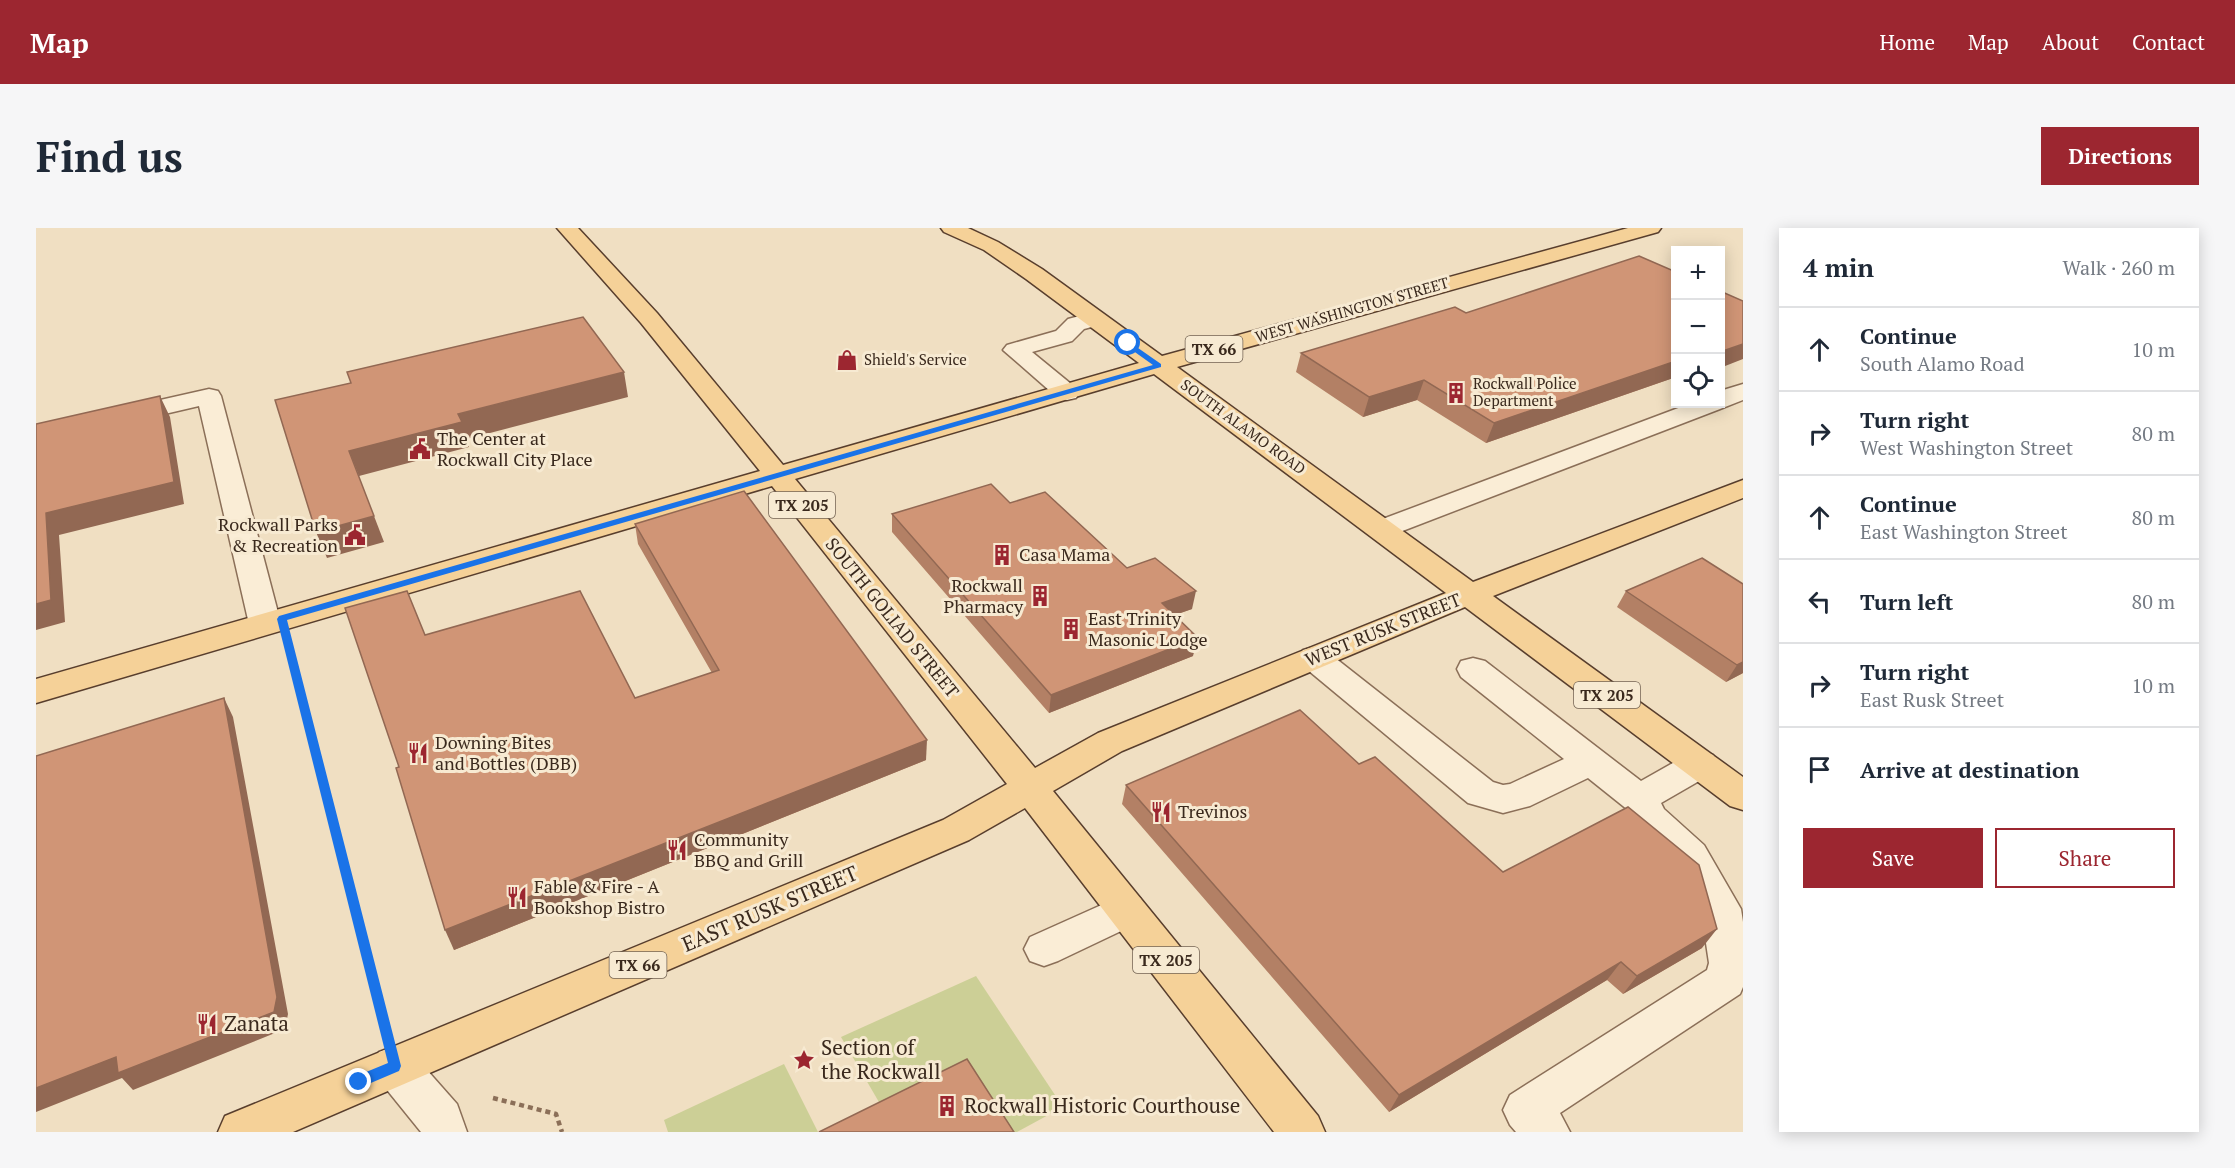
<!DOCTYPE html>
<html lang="en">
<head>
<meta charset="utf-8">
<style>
  body { margin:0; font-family:"PT Serif",serif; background:#f6f6f7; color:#1f2937 }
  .controls { position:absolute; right:18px; top:18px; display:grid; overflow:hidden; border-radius:0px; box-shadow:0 3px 15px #0003 }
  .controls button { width:54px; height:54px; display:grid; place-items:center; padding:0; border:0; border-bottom:2px solid #e0e1e3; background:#fff; color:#1f2937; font:30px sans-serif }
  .stop { position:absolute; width:18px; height:18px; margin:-14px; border:4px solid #1a73e8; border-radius:50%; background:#fff }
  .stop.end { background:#1a73e8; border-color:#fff; box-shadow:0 2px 6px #0008 }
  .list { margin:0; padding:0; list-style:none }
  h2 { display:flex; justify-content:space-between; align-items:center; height:78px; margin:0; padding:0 24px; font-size:26px }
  h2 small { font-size:20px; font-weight:400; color:#747a83 }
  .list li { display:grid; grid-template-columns:39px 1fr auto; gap:18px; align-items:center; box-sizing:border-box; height:84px; padding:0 24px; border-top:2px solid #e0e1e3 }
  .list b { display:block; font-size:22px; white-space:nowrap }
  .list p { margin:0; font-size:20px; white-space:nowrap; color:#747a83 }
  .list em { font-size:20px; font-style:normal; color:#747a83 }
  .actions { display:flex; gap:12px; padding:18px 24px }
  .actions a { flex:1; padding:14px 0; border:2px solid #9c2630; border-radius:0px; text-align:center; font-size:21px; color:#9c2630 }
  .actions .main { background:#9c2630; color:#fff }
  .icon { flex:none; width:33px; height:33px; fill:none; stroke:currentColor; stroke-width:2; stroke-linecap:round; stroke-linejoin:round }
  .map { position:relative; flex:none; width:1707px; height:904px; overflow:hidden; border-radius:0px }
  header { display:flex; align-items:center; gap:36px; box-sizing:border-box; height:84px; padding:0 30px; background:#9c2630; color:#fff }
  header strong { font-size:28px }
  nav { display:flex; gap:33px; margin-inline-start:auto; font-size:21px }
  .intro { display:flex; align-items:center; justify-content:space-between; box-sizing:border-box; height:144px; padding:0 36px }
  h1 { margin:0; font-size:42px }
  .button { padding:15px 27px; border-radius:0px; background:#9c2630; color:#fff; font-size:21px; font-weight:700 }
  main { display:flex; gap:36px; padding:0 36px }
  aside { flex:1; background:#fff; border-radius:0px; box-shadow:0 3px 15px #0003 }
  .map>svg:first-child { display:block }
</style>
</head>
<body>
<header>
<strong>Map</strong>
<nav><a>Home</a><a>Map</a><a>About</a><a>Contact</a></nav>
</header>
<div class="intro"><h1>Find us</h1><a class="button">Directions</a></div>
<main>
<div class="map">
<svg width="1707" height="904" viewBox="0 0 1707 904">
  <rect width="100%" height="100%" fill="#f0dfc2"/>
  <g fill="#cccf96">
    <path d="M940,748l87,131 -46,25h-15l-119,-23 -42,-72z"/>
    <path d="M748,836l34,68h-150l-4,-12z"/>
  </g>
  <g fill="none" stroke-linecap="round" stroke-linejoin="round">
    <defs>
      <g id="minor">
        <path d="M1059,84l8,2 3,5 -3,5 -19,5 -12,12 -40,11 44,36 3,5 -3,5 -9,2 -9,-2 -55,-48 4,-5 49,-14 12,-12z"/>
        <path d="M1707,156v16l-23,9 -328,126 -10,3 -10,-3 -4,-6 4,-6 317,-119h31v-13z"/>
        <path d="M173,161l9,2 3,5 60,228 -5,7 -11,3 -11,-3 -5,-7 -50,-218 -163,38v-16z"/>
        <path d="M1278,419l11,3 168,132 10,3 7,-1 54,-25 -103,-82 -4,-8 4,-8 12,-3 12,3 156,120 46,-26 13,-4 13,4 5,9 -5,9 -52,30 3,6 40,36 37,64 2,13v65l-3,7 -180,119 10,19h-54l-6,-7 -7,-15 7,-15 197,-125 2,-7 -8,-53 -23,-43 -41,-39 -9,-18 -40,-32 -58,28 -27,7 -35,-10 -165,-137 -5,-8 5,-8z"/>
        <path d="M1090,666l14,4 6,12 -6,12 -82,39 -14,5 -14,-5 -6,-12 6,-12z"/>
        <path d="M359,818l16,6 46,52 10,28h-46l-42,-52 -6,-14 6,-14z"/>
      </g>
      <path id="major" d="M521,0h21l79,85 126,152 356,-102 -113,-84 -42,-29 -40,-18 -3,-4h27l30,14 44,27 120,87 466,-128h33l-3,4 -481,135 296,215 270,-102v18l-250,98 250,181v33l-13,-4 -265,-199 -343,144 -69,40 265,325 7,16h-51l-249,-324 -56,32 -676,292h-75l7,-16 718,-296 64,-36 -235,-298 -736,217v-24l724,-208 -119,-148zM1118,146l292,219 -348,140 -63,35 -240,-289z"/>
    </defs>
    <use href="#minor" stroke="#8b6f58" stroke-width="3"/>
    <use href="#major" stroke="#583e2d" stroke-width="3"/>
    <path stroke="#8b6f58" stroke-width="4" stroke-dasharray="4.5 3" stroke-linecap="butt" d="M255,426l23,93"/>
    <g stroke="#8b6f58" stroke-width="4.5" stroke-dasharray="5 4" stroke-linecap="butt">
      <path d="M278,517l69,277"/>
      <path d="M457,870l63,16 6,18"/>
    </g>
    <use href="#minor" fill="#faedd6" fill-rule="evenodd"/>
    <use href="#major" fill="#f5d198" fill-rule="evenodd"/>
  </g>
  <g fill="#b38065">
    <path d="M1640,44v105l-190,66 -69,-43 -54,17 -67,-45 5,-19 165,-40z"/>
    <path d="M974,275l117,65 65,41 -18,6 19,41 -144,57 -157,-181v-18z"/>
    <path d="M599,296l291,236 -472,190 -55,-183 26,-132 210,63 77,-25 -74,-129z"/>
    <path d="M1707,356v89l-17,9 -109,-75 9,-16z"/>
    <path d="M1323,536l144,108 199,76 -79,46 -16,-14 -218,132 -267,-308 4,-19z"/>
  </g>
  <g fill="#926853">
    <path d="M1707,116v15l-23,9v-16z"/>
    <path d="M1640,133v16l-190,66 8,-20z"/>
    <path d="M588,144l4,25 -161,42 2,8 -110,29 -10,-25 109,-37z"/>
    <path d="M1388,152l-7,20 -54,17 6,-20z"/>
    <path d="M124,168l10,21 14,87 -125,31 6,87 -29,8v-26l10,-91z"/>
    <path d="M338,288l10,26 -57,16 -11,-26z"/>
    <path d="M1160,363l-4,18 -34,12 4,-18z"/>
    <path d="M1162,410l-5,18 -144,57 2,-18z"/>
    <path d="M1707,434v11l-17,9 11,-17z"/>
    <path d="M188,470l9,19 55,297 -3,15 -152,61 -11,-12 -86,34v-24z"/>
    <path d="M891,512l-1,20 -472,190 -9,-20z"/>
    <path d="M1681,701l-15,19 -79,46 14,-18z"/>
    <path d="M1585,734l-14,18 -218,132 10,-17z"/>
  </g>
  <g fill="#d09576" stroke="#926853" stroke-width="1.5">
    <path d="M1603,28l37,16v89l-182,62 -70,-43 -55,17 -68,-44 154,-46 11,6z"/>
    <path d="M1684,63l23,10v43l-23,8z"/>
    <path d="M547,89l41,55 -166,42 4,8 -113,29 25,65 -58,16 -41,-132 76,-17 -4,-11z"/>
    <path d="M124,168l14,86 -128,31 5,87 -15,4v-180z"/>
    <path d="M955,256l19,19 35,-11 82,76 28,-10 41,33 -34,12 36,35 -147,57 -159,-181z"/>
    <path d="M708,263l183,249 -482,190 -49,-162 3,-1 -54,-159 62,-17 18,44 155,-44 55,107 84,-28 -84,-146z"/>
    <path d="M1666,330l41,26v78l-6,3 -111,-74z"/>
    <path d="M188,470l53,299 -3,15 -156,61 -2,-16 -80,31v-332z"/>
    <path d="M1264,482l59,54 16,-7 128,115 125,-65 71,58 18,64 -80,47 -16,-14 -222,133 -273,-310z"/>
    <path d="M931,831l47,73h-195z"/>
  </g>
  <path fill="#1a73e8" d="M1092,113l33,23v3l-874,253 114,446 -2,5 -40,17 -5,-2 -2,-4 2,-5 34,-14 -111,-444 2,-3 874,-251 -28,-20z"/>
  <defs>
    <symbol id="shop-bare" viewBox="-9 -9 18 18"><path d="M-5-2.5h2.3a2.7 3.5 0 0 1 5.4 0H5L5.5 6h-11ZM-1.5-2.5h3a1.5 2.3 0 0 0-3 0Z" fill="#9c2630" stroke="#f7ead2" stroke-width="2.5" paint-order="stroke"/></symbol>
    <symbol id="building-bare" viewBox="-9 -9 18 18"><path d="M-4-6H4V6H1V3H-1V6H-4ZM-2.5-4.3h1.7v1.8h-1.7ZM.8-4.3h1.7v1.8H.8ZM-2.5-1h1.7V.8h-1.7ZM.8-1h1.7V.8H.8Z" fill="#9c2630" stroke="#f7ead2" stroke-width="2.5" paint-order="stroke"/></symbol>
    <symbol id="civic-bare" viewBox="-9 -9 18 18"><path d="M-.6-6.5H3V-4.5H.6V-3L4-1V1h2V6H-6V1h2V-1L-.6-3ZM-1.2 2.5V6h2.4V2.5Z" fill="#9c2630" stroke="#f7ead2" stroke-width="2.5" paint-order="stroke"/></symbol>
    <symbol id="restaurant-bare" viewBox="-9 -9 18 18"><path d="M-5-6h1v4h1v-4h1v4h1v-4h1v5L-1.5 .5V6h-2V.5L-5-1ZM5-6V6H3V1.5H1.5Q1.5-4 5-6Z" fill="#9c2630" stroke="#f7ead2" stroke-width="2.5" paint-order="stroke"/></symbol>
    <symbol id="sight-bare" viewBox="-9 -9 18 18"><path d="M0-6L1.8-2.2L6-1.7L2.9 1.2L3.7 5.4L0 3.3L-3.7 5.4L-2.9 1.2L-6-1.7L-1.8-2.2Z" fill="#9c2630" stroke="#f7ead2" stroke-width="2.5" paint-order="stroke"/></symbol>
  </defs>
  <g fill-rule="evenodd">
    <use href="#shop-bare" x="796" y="117" width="30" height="30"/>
    <use href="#building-bare" x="1405" y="150" width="30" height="30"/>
    <use href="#civic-bare" x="369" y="206" width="30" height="30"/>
    <use href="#civic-bare" x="304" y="292" width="30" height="30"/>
    <use href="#building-bare" x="951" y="312" width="30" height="30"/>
    <use href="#building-bare" x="989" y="353" width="30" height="30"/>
    <use href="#building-bare" x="1020" y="386" width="30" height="30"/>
    <use href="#restaurant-bare" x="367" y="510" width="30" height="30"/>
    <use href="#restaurant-bare" x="1110" y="569" width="30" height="30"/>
    <use href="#restaurant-bare" x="626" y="607" width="30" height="30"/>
    <use href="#restaurant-bare" x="466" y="654" width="30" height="30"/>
    <use href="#restaurant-bare" x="156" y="781" width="30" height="30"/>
    <use href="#sight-bare" x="753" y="817" width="30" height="30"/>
    <use href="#building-bare" x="896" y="863" width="30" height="30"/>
  </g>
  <g text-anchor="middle" stroke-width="6" stroke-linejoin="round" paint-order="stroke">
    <g font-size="15" fill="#3a291d" stroke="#f7ead2">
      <text transform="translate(1316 82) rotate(-16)" y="5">WEST WASHINGTON STREET</text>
      <text transform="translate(1207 199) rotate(36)" y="5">SOUTH ALAMO ROAD</text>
    </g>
    <g font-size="15" fill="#3a291d" stroke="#f7ead2" text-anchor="start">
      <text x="828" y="137">Shield's Service</text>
      <text x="1437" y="161">Rockwall Police<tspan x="1437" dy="17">Department</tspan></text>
    </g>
    <g fill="#f7ead2" stroke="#736353" stroke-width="1.5">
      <rect x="1149.5" y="108" width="57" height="26" rx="4.5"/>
      <rect x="733" y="264" width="66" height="26" rx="4.5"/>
      <rect x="1538" y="454" width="66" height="26" rx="4.5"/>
      <rect x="1097" y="719" width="66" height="26" rx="4.5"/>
      <rect x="573.5" y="724" width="57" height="26" rx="4.5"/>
    </g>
    <g font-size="16" font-weight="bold" fill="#3a291d">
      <text x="1178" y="127">TX 66</text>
      <text x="766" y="283">TX 205</text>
      <text x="1571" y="473">TX 205</text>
      <text x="1130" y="738">TX 205</text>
      <text x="602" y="743">TX 66</text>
    </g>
    <g font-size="18" fill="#3a291d" stroke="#f7ead2" text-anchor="start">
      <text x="401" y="217">The Center at<tspan x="401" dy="21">Rockwall City Place</tspan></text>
      <text x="302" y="303" text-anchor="end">Rockwall Parks<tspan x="302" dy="21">&amp; Recreation</tspan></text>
      <text x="983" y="333">Casa Mama</text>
      <text x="987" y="364" text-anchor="end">Rockwall<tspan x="987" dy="21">Pharmacy</tspan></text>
      <text x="1052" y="397">East Trinity<tspan x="1052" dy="21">Masonic Lodge</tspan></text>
      <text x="399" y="521">Downing Bites<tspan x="399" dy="21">and Bottles (DBB)</tspan></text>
      <text x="1142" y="590">Trevinos</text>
      <text x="658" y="618">Community<tspan x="658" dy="21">BBQ and Grill</tspan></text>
      <text x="498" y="665">Fable &amp; Fire - A<tspan x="498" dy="21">Bookshop Bistro</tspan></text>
    </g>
    <g font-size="18" fill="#3a291d" stroke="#f7ead2">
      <text transform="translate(856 390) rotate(51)" y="6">SOUTH GOLIAD STREET</text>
      <text transform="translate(1347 402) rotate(-22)" y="6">WEST RUSK STREET</text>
    </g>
    <g font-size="21" fill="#3a291d" stroke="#f7ead2">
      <text transform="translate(734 681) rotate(-23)" y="7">EAST RUSK STREET</text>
    </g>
    <g font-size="21" fill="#3a291d" stroke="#f7ead2" text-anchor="start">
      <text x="188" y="803">Zanata</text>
      <text x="785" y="827">Section of<tspan x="785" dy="24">the Rockwall</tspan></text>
      <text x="928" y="885">Rockwall Historic Courthouse</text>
    </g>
  </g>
</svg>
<div class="controls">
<button>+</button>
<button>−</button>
<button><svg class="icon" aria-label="locate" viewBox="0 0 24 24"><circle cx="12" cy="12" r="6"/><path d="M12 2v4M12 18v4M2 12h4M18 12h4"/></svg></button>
</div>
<div class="stop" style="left:1092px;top:115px"></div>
<div class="stop end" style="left:323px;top:854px"></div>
</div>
<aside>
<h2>4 min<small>Walk · 260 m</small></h2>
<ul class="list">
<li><svg class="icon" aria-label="ahead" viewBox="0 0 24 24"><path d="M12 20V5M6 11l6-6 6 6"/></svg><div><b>Continue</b><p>South Alamo Road</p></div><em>10 m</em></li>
<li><svg class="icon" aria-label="right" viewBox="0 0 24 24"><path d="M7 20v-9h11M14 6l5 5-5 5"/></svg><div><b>Turn right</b><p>West Washington Street</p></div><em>80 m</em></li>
<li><svg class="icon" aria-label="ahead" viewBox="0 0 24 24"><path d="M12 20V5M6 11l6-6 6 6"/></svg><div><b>Continue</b><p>East Washington Street</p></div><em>80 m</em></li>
<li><svg class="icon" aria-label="left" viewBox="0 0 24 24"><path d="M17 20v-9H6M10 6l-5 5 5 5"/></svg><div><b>Turn left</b></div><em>80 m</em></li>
<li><svg class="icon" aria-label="right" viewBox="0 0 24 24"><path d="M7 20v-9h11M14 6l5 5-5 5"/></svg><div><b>Turn right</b><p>East Rusk Street</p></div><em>10 m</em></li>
<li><svg class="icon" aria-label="arrive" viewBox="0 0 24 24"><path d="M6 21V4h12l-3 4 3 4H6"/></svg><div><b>Arrive at destination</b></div></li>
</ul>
<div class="actions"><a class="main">Save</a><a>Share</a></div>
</aside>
</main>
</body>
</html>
